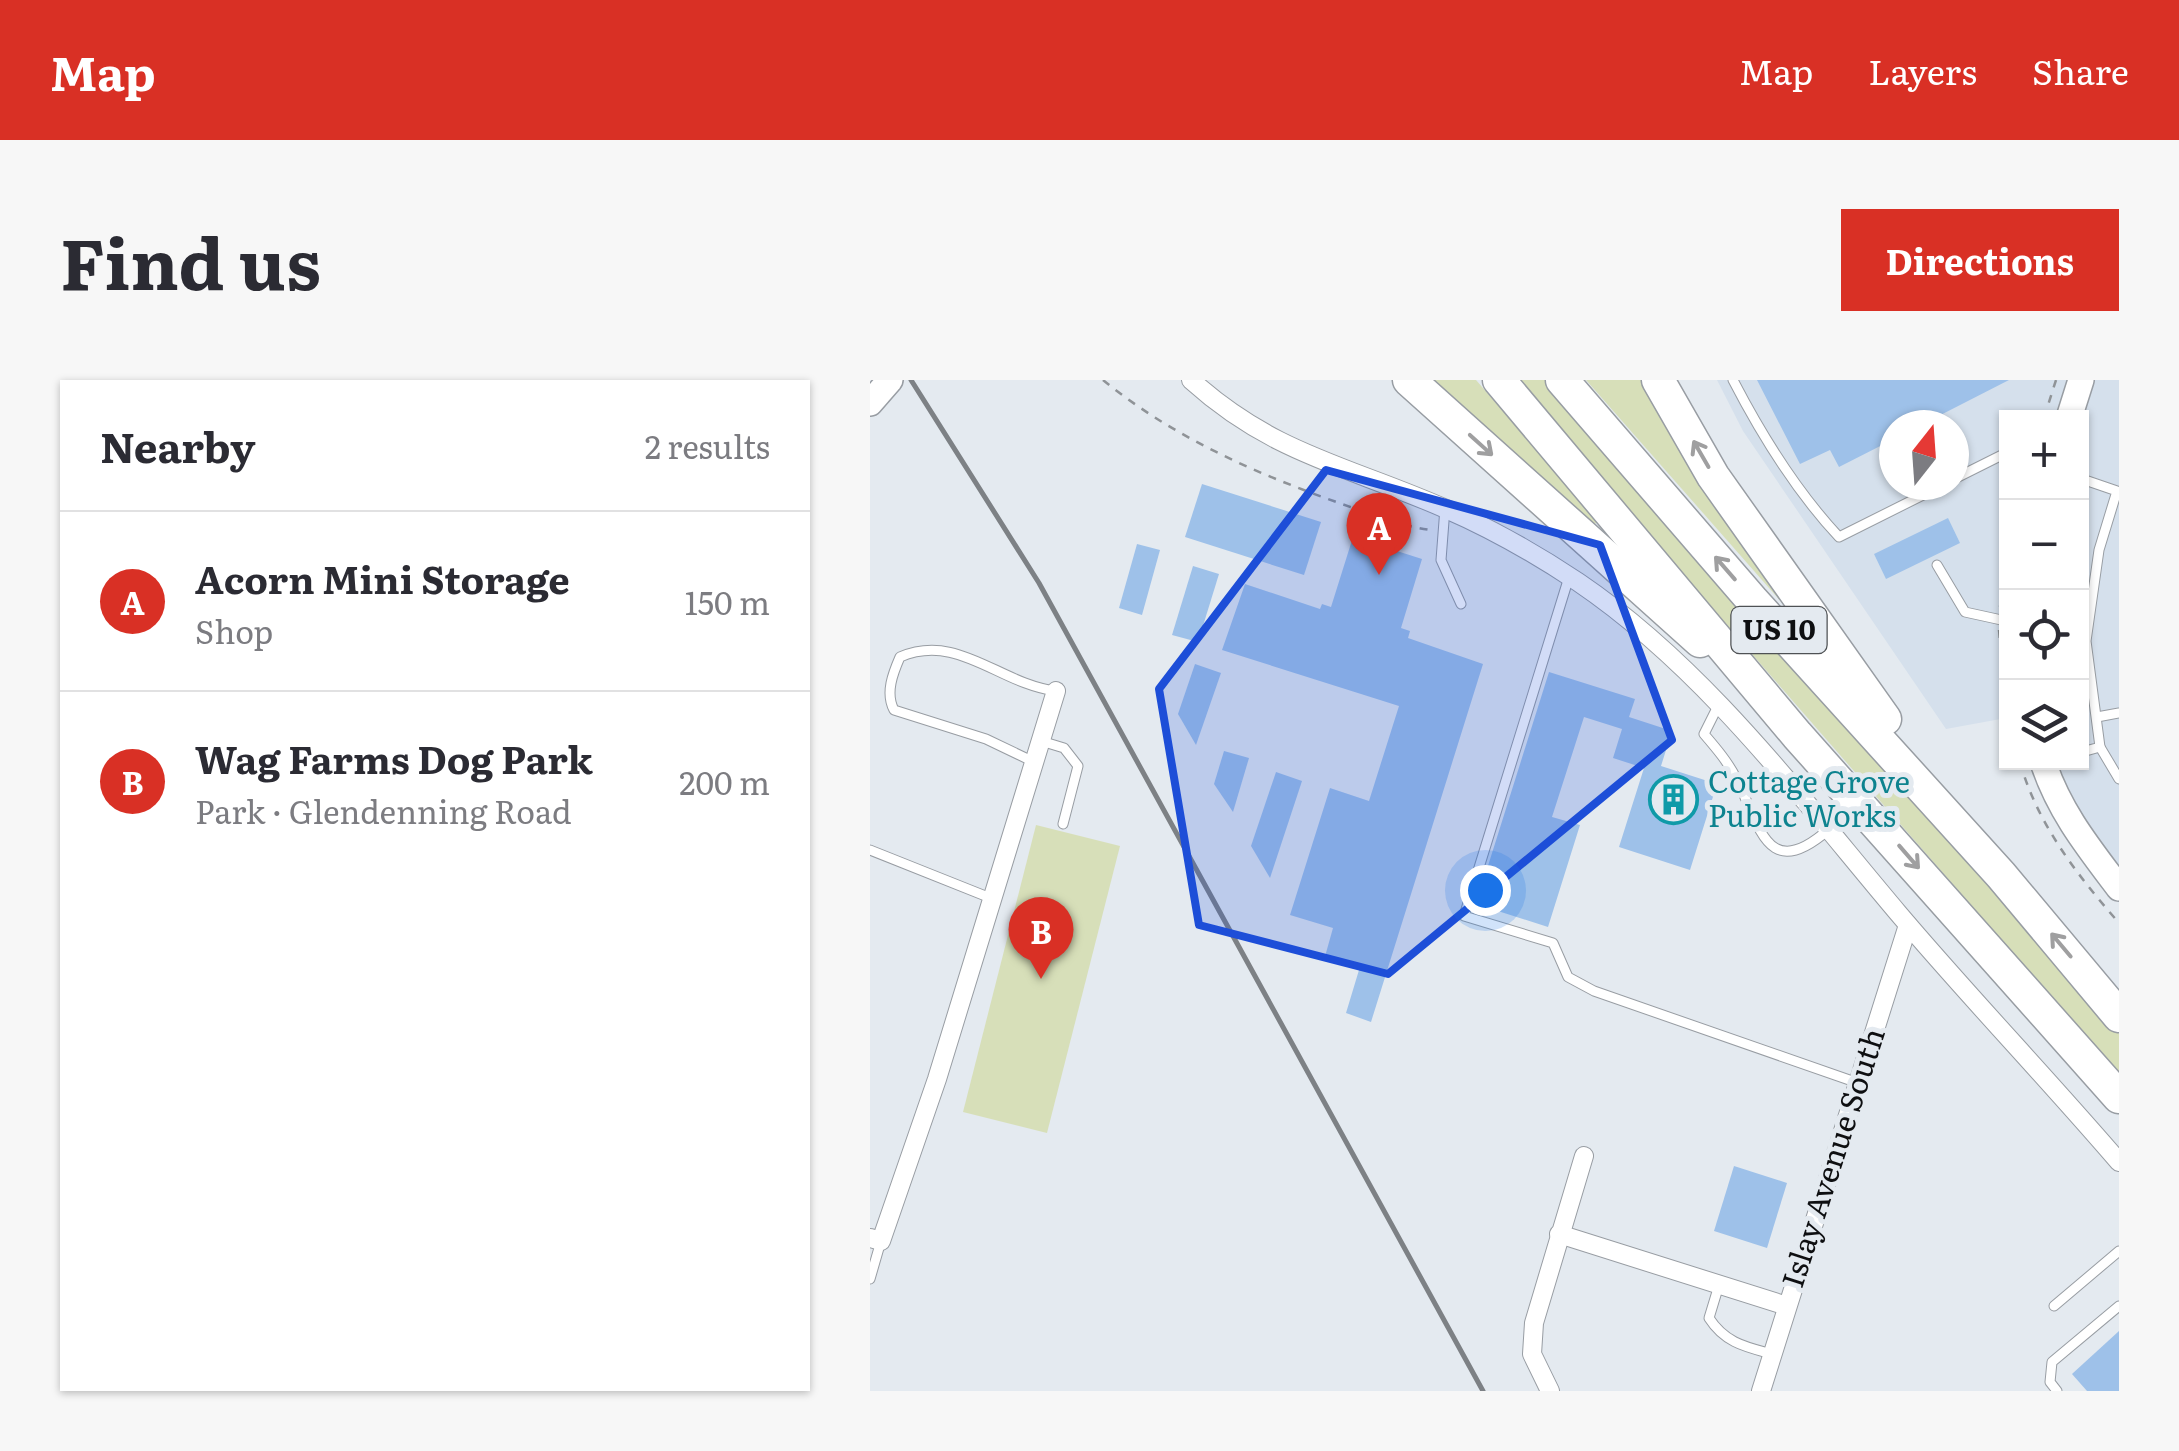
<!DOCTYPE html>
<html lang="en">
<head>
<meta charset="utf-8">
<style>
  body { margin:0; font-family:Literata,serif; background:#f7f7f7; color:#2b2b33 }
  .controls { position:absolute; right:30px; top:30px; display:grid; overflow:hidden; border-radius:0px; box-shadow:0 2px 8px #0004 }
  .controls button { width:90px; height:90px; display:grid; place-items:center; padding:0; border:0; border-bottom:2px solid #e1e1e2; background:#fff; color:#2b2b33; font:50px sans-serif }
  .compass { position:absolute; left:1009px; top:30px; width:90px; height:90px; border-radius:50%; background:#fff; box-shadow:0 2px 8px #0004; rotate:17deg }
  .you { position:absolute; left:615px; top:510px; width:35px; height:35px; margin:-25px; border:8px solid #fff; border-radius:50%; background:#1a73e8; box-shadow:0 0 0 15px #1a73e833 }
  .badge { display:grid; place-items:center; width:65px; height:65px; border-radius:50%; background:#d93025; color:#fff; font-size:32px; font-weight:700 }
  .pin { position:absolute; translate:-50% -82px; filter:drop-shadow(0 2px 5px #0008) }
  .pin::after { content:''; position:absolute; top:52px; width:35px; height:30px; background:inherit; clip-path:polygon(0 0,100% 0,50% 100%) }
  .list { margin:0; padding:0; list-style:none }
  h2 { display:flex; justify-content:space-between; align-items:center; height:130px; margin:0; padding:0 40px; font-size:42px }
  h2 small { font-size:32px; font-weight:400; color:#7c7c81 }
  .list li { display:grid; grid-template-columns:65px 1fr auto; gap:30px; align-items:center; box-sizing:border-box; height:180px; padding:0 40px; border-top:2px solid #e1e1e2 }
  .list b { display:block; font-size:38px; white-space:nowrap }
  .list p { margin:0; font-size:32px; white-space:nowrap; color:#7c7c81 }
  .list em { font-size:32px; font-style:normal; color:#7c7c81 }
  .icon { flex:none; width:55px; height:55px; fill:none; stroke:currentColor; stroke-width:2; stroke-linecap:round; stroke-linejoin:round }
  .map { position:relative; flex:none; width:1249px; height:1011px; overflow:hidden; border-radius:0px }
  header { display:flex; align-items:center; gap:60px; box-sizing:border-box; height:140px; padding:0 50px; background:#d93025; color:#fff }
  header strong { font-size:48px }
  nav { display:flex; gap:55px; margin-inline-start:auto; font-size:35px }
  .intro { display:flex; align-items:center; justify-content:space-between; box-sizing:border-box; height:240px; padding:0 60px }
  h1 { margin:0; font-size:70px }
  .button { padding:25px 45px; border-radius:0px; background:#d93025; color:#fff; font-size:35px; font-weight:700 }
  main { display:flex; gap:60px; padding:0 60px }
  aside { flex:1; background:#fff; border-radius:0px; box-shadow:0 2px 8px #0004 }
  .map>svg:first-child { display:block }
</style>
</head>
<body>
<header>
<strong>Map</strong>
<nav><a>Map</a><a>Layers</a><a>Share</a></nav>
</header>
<div class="intro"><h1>Find us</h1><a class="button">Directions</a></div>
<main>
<aside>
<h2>Nearby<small>2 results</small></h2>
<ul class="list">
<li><span class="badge">A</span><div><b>Acorn Mini Storage</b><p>Shop</p></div><em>150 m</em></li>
<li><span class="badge">B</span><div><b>Wag Farms Dog Park</b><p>Park · Glendenning Road</p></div><em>200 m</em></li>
</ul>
</aside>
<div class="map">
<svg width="1249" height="1011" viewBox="0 0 1249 1011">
  <rect width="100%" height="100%" fill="#e4eaf0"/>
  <path fill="#d5e0ec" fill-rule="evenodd" d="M847,0h402v508l-76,-125 39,-1v-344h-76v300l-60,11 -203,-298zM1024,45h60v60h-60z"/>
  <g fill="#d7dfb9">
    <path d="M553,0h53l122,140 -7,9z"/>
    <path d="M643,0h33l573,654v41z"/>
    <path d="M716,0h61l159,250z"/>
    <path d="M166,445l84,21 -73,287 -84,-21z"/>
  </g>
  <g fill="#9ec1e9">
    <path d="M887,0h252l-88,45h-27v14l-55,28 -9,-17 -30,14z"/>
    <path d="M332,104l119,38 -17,53 -119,-38z"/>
    <path d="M1078,138l12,25 -74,36 -12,-25z"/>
    <path d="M483,157l69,22 -21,69 9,3 -2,7 75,26 -112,358 -25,-9 13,-43 -35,-10 9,-32 -43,-13 40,-127 39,13 30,-95 -177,-56 23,-66 75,25 2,-5 9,3z"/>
    <path d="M267,164l23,6 -18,65 -23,-7z"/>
    <path d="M323,186l26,8 -21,68 -26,-7z"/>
    <path d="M325,284l26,9 -25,72 -18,-31z"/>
    <path d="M679,292l86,27 -6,18 43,14 -11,35 56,18 -27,86 -71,-23 25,-79 -31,-10 9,-29 -38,-12 -32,100 28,8 -32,102 -72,-23z"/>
    <path d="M354,371l25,7 -16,54 -19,-28z"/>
    <path d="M406,392l26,9 -32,97 -19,-32z"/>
    <path d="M864,786l53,17 -20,65 -53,-17z"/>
    <path d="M1249,951v60h-32l-15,-17z"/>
  </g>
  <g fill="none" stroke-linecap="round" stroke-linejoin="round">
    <defs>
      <g id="lane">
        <path d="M863,0c29,56 63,111 106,157l104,-52"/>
        <path d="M1084,99l52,-26"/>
        <path d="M1212,99l35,12 -18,59 -13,91 14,106 -18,5"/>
        <path d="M575,128l-4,52 20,44"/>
        <path d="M1067,185l28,47 41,9"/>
        <path d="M699,197l-105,339 89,27 15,34 26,14 264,92"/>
        <path d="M848,326l-14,28c12,14 24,28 32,44 24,46 30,106 92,52"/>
        <path d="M1227,337l22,-4"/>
        <path d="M171,361l23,7 14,18 -15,58"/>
        <path d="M1230,367l19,32"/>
        <path d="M164,382l-48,-23 -92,-29c-9,-17 -1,-37 6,-53 58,-25 99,27 156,34"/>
        <path d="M0,470l123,49"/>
        <path d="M0,899l11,-38"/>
        <path d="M849,905l-10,33c16,25 37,29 63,36"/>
        <path d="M1184,926l65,-55"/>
        <path d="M1187,1011l-7,-9 2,-20 67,-56"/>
      </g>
      <g id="street">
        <path d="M321,0c83,75 158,86 255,129 46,20 90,45 132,73 127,86 222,215 320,331 72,85 149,165 221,249"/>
        <path d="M689,854l228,72"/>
        <path d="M0,858l11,3 56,-162 119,-388"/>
        <path d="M680,1011l-18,-37 2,-31 50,-167"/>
        <path d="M891,1011l147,-466"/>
      </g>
      <g id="secondary">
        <path d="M0,23l20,-23"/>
        <path d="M1199,38l12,-38"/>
        <path d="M1173,382c16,49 45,85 76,126"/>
      </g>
      <g id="highway">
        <path d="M539,0l291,261"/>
        <path d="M629,0l298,355 322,362"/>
        <path d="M692,0l190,220 249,275 118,141"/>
        <path d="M788,0l55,96 172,243"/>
      </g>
    </defs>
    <use href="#lane" stroke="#989da3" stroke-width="11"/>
    <use href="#street" stroke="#989da3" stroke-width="20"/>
    <use href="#secondary" stroke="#989da3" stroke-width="28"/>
    <use href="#highway" stroke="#989da3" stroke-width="35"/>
    <g stroke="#8f9397" stroke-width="2.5" stroke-dasharray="8 8" stroke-linecap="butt">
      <path d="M233,0c71,58 154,94 239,124 29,10 58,22 89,26"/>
      <path d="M1174,38l12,-38"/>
      <path d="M1130,227l6,-53"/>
      <path d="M1129,250l7,79"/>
      <path d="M1150,382c17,62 58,114 99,161"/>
    </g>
    <use href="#lane" stroke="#fff" stroke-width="9"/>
    <use href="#street" stroke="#fff" stroke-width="18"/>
    <use href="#secondary" stroke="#fff" stroke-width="25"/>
    <use href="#highway" stroke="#fff" stroke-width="32"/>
    <path stroke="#7d8185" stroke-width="5" d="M41,0l128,203 444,808"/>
  </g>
  <defs><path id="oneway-shaft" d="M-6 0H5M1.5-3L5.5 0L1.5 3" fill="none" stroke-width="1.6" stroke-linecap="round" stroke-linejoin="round" transform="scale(2.5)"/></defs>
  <g stroke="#9f9fa0">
    <use href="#oneway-shaft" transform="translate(611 65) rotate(42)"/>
    <use href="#oneway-shaft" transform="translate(831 74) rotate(-120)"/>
    <use href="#oneway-shaft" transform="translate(855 188) rotate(-131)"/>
    <use href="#oneway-shaft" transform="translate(1039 477) rotate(49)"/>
    <use href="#oneway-shaft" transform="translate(1191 565) rotate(-130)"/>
  </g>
  <path fill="#1d4ed8" fill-opacity="0.2" stroke="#1d4ed8" stroke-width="8" stroke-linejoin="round" d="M456,90l274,75 72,195 -284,234 -189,-49 -40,-236z"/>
  <defs>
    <symbol id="building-ring" viewBox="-11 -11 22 22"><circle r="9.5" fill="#e4eaf0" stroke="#0f9aa8" stroke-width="1.5"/><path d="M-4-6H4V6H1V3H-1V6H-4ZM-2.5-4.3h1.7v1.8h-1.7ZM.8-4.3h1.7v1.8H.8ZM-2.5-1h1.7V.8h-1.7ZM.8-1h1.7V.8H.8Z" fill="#0f9aa8"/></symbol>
  </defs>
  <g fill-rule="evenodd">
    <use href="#building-ring" x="776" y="392" width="55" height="55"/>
  </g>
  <g text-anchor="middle" stroke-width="10" stroke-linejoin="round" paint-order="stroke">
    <rect fill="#e4eaf0" stroke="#4e5154" stroke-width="2.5" x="861.5" y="227" width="95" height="46" rx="8"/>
    <g font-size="28" font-weight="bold" fill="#0e0f11">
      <text x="909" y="260">US 10</text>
    </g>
    <g font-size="30" fill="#0d838f" stroke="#e4eaf0" text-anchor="start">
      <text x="838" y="413">Cottage Grove<tspan x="838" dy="34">Public Works</tspan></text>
    </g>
    <g font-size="30" fill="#0e0f11" stroke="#e4eaf0">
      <text transform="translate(964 778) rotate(-72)" y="10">Islay Avenue South</text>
    </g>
  </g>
</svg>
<div class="controls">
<button>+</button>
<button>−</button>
<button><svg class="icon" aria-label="locate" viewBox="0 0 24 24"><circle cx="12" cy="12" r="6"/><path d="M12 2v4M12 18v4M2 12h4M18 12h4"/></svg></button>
<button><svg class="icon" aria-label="layers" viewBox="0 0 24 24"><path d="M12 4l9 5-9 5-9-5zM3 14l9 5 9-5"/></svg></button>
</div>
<svg class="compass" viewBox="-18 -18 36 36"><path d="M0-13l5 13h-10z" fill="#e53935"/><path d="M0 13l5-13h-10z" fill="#7c7c81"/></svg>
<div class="you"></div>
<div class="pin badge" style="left:509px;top:195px">A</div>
<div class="pin badge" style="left:171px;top:599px">B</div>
</div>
</main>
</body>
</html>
